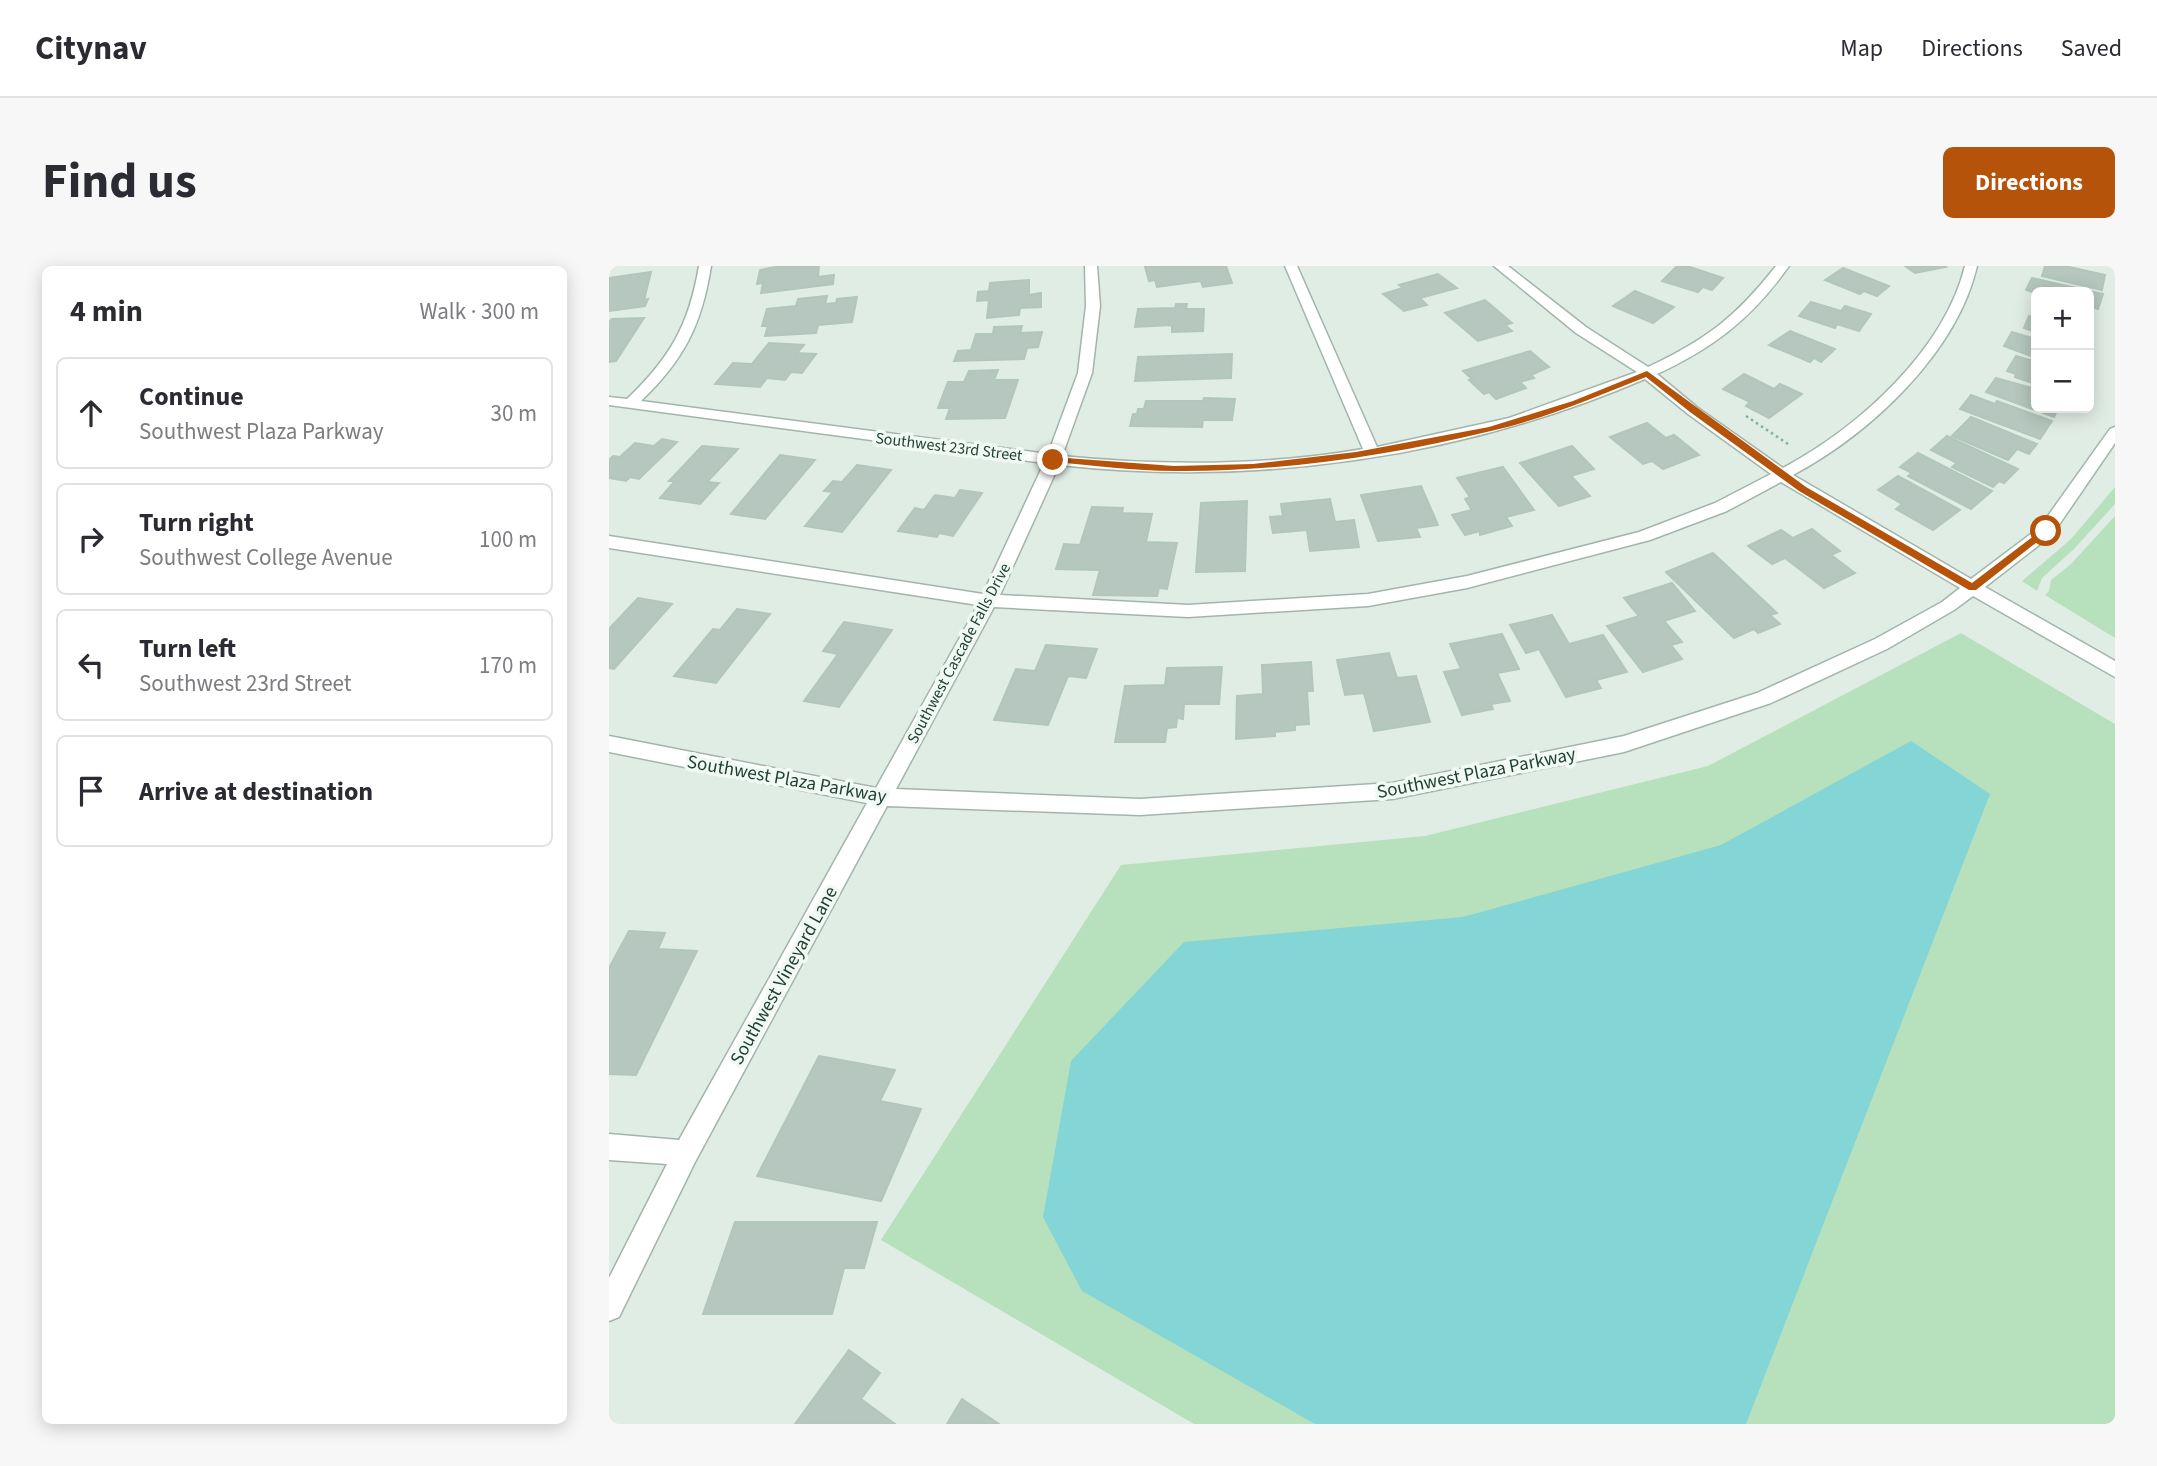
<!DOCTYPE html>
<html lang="en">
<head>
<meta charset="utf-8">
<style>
  body { margin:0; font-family:"Source Sans 3",sans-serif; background:#f7f7f7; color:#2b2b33 }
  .controls { position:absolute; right:21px; top:21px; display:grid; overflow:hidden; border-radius:10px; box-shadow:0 4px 18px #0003 }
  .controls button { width:63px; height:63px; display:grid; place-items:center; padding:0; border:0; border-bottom:2px solid #e1e1e2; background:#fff; color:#2b2b33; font:35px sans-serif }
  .stop { position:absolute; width:21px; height:21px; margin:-16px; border:5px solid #b45309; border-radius:50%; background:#fff }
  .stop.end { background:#b45309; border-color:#fff; box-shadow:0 2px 7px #0008 }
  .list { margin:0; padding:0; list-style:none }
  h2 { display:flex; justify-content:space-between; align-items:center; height:91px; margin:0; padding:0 28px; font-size:30px }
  h2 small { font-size:23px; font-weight:400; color:#7c7c81 }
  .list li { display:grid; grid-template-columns:46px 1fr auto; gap:21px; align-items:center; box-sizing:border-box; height:112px; margin:0 14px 14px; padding:0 14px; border:2px solid #e1e1e2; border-radius:10px }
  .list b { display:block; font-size:26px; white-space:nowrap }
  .list p { margin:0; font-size:23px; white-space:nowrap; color:#7c7c81 }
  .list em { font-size:23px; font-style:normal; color:#7c7c81 }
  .icon { flex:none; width:38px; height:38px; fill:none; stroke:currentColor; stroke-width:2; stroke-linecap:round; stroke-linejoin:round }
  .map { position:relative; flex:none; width:1506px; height:1158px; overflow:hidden; border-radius:10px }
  header { display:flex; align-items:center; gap:42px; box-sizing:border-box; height:98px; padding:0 35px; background:#fff; border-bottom:2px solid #e1e1e2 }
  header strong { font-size:33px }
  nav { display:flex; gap:38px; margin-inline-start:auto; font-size:24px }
  .intro { display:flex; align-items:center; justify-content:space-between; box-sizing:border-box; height:168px; padding:0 42px }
  h1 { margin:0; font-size:49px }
  .button { padding:18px 32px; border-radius:10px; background:#b45309; color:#fff; font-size:24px; font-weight:700 }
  main { display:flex; gap:42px; padding:0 42px }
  aside { flex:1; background:#fff; border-radius:10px; box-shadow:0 4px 18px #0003 }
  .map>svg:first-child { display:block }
</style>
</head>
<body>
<header>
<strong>Citynav</strong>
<nav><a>Map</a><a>Directions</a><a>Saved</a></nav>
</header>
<div class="intro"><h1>Find us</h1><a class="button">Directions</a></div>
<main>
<aside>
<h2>4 min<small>Walk · 300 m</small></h2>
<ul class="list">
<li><svg class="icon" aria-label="ahead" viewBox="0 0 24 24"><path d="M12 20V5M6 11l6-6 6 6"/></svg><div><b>Continue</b><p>Southwest Plaza Parkway</p></div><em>30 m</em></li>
<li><svg class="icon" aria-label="right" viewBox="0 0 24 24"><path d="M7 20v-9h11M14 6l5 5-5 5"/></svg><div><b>Turn right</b><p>Southwest College Avenue</p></div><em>100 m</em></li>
<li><svg class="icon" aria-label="left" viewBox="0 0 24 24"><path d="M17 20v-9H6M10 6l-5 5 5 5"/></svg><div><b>Turn left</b><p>Southwest 23rd Street</p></div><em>170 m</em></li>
<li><svg class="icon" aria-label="arrive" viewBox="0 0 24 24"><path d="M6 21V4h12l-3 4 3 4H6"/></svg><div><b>Arrive at destination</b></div></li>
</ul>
</aside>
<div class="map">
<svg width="1506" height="1158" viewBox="0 0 1506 1158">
  <rect width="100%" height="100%" fill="#e0ede5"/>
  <g fill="#b7e0bd">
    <path d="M1506,221v17l-41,45 -32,29 -5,13 -15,-10 49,-42z"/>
    <path d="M1506,250v122l-70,-43 4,-4 2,-11 20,-16z"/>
    <path d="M1352,367l154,91v700h-921l-313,-184 240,-375 304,-29 283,-70z"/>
  </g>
  <path fill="#84d5d6" d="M1302,475l79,53 -244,630h-431l-233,-133 -39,-74 28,-156 113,-119 279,-25 258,-72z"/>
  <g fill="#b5c7be" stroke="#b2c7bb" stroke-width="2">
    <path d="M171,0h39l-1,11 16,-2 -1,9 -72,9 2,-10 -6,1 3,-14z"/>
    <path d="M617,0l6,17 -29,4 -2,-6 -44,6 -2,-7 -6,1 -4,-14z"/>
    <path d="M1068,0h10l36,12 -11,12 -9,-3 -5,5 -36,-11z"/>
    <path d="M1296,0h40l1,1 -31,6z"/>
    <path d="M1436,0h20l40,9 -3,15 -60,-14z"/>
    <path d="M1234,2l46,18 -12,10 -13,-5 -4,3 -35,-14z"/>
    <path d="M42,6l-7,28 4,-1 -3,7 -36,5v-33z"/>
    <path d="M829,8l19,14 -37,10 7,7 -23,6 -21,-17 20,-6 -4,-3z"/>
    <path d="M1423,12l71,16 -5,15 -9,-3v-14l-53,1 -10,-3z"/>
    <path d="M420,14v15l12,-2v14l-21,1 -1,7 -32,3 2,-18 -12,1 1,-9 11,-1 1,-8z"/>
    <path d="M1026,25l39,16 -21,16 -40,-17z"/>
    <path d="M218,30l-2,8 11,-1 1,-4 20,-2 -5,25 -34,3 -2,8 -51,3 3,-10h-6l5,-17 29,-3 2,-7z"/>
    <path d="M876,34l27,23 -7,2 7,6 -34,10 -33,-28z"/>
    <path d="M1202,36l30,9 4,-5 26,8 -12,17 -22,-7 -2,4 -36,-12z"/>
    <path d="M567,38h11l-1,5h18l-1,22 -31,1v-7l-37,2 3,-18 37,-1z"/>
    <path d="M1420,50l7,2v14l-12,-4z"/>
    <path d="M35,52l-28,43 -7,1v-40l3,-3z"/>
    <path d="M413,60l-2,7 22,-1 -4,15 -11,1 -3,11 -70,2 4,-10 13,-1 5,-16h17l1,-7z"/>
    <path d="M1181,65l45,18 -14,13 -7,-4 -4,4 -41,-17z"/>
    <path d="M1403,66l24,7v19l-32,-12z"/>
    <path d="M160,77l35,2 -7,8 19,1 -14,19 -11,-1 -6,8 -18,-2 -7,9 -45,-3 18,-21 19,1z"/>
    <path d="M921,85l19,16 -18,8 3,3 -14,4 6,6 -30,11 -7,-7 -5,2 -15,-14 3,-1 -9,-8z"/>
    <path d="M623,88l-1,24 -96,3 3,-24z"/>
    <path d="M1407,90l20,6v22l-21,-7 1,-3 -9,-3z"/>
    <path d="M389,104l-4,10h24l-13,38 -59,1 4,-11h-12l10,-26h16l5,-11z"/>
    <path d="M1135,108l30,15 6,-5 22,10 -33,24 -23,-12 4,-4 -27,-13z"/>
    <path d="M1387,112l40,11v19h22l-4,9 -68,-25z"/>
    <path d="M1362,129l24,9 2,-3 55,20 -12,18 -80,-30z"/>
    <path d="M595,132l31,1 -3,21h-29l-1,7 -72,-1 3,-12h4l1,-5h6l2,-8h57z"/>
    <path d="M1362,151l66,27 -8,10 -12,-5 -9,11 -56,-24z"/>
    <path d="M1038,157l19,15 8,-3 25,20 -36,14 -11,-8 -9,3 -33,-27z"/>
    <path d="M1338,170l71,33 -14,14 -5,-2 -6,6 -41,-20 5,-4 -26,-13z"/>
    <path d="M53,173l15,3 -38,37 -9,-2 -4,4 -17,-3v-18l4,-4 7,1 15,-14 19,3z"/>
    <path d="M93,180l36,3 -31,33 12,1 -19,21 -40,-6 15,-17h-6z"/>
    <path d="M963,180l22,23 -23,7 19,20 -31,10 -39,-43z"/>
    <path d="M1309,187l74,38 -21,18 -63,-33 4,-3 -12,-6z"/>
    <path d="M171,189l35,5 -50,59 -34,-5z"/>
    <path d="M248,199l34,5 -49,62 -37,-6 28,-34 -9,-1 9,-10 9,1z"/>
    <path d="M894,201l31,43 -28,7 6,9 -32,9v-4l-15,4 -13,-20 20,-5 -7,-11 5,-2 -13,-19z"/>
    <path d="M1289,210l62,34 -27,20 -37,-21 6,-5 -24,-14z"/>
    <path d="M812,220l17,39 -22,3 4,9 -42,4 -17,-46z"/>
    <path d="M351,224l22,3 -29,43 -14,-3 -2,4 -39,-6 17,-23 9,2 11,-15 20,3z"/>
    <path d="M721,233l5,23 19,-2 5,27 -49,4 -3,-21 -34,3 -3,-16 13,-1 -2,-12z"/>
    <path d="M638,235l-2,70 -49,1 5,-69z"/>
    <path d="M483,241l31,1 -1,5 30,1 -6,28 31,1 -10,46 -8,-1 -2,8 -64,-1 7,-25 -44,-1 8,-25 16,1z"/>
    <path d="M1203,263l28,22 -9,4 24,18 -31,15 -39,-30 -13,6 -24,-18 33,-16 12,8z"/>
    <path d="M1104,287l64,60 -7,2 10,9 -22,9 -4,-4 -20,9 -68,-66z"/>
    <path d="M1063,317l23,28 -31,10 18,21 -11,3 11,14 -39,13 -36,-46 32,-10 -15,-18z"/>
    <path d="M29,332l34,6 -58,65 -5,-1v-39z"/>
    <path d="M128,343l33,5 -54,69 -42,-7 39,-47 7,1z"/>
    <path d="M943,349l17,29 34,-9 24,37 -31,8 5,8 -35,9 -27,-48 -13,4 -16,-28z"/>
    <path d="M235,356l48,8 -53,77 -35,-6 34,-47 -15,-3z"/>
    <path d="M893,368l17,35 -22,4 13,28 -19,3 2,5 -31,6 -18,-43 17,-3 -11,-25z"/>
    <path d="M437,379l51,4 -11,29 -18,-2 -20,49 -54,-5 22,-51 19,2z"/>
    <path d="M780,387l8,25 19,-2 14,46 -56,9 -10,-38 -19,2 -8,-35z"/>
    <path d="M702,396l2,29h-6l2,33 -14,1v5l-20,2v4l-39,3 1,-43 26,-2 -1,-29z"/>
    <path d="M613,401l-3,37h-35l-1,15 -6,-1 -1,9 -9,1 -2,14h-50l10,-56 40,-1 2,-17z"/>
    <path d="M20,665l36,2 -7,16 39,2 -61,124 -27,-1v-106z"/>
    <path d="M210,790l76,14 -15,31 41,8 -40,92 -124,-25z"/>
    <path d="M126,956h142l-13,46h-20l-12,46h-129z"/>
    <path d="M240,1084l31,23 -19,26 34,25h-100z"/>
    <path d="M353,1133l37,25h-52z"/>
  </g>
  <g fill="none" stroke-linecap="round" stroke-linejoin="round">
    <defs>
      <path id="minor" d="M90,0h12c-9,58 -27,94 -70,135l407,53 30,-81 8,-67 -1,-40h12l3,40 -8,67 -30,83c100,10 202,10 301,-7l-78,-183h12l80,181 132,-29 128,-46 -61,-39 -82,-67h14l78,61 62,40c58,-27 89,-51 128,-101h13c-37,52 -74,81 -132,108l41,34 85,60c75,-40 161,-117 182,-202h12c-20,87 -107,168 -184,209l178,104 69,-52 70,-98 5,-2v16l-63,92 -67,52 130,74v16l-142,-81 -19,14 -67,39 -116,54 -147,49 -232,47 -252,16 -253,-9 -192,356 -76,155 -10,4v-43l58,-114 -58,-4v-26l70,6 188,-337 -258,-51v-16l267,52 102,-183 -369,-57v-12l374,58 61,-131 -435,-58v-8l18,2c43,-41 62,-74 72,-133zM1036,113l43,35 83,60 -56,29 -76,29 -172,44 -99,18 -180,11 -188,-10 59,-130c198,22 402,-7 586,-86zM1172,216l179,106 -18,14 -67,37 -118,54 -133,43 -232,47 -252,16 -244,-10 98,-182 194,10 180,-11 99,-18 183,-48 77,-29z"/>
    </defs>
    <use href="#minor" stroke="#a2b5ac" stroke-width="3"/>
    <path stroke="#7eb39b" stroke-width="2.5" stroke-dasharray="2.5 3.5" stroke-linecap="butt" d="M1137,150l42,28"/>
    <use href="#minor" fill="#fff" fill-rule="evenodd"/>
  </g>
  <path fill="#b45309" d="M1038,105l159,116 166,96 71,-54 8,2 -75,59h-7l-170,-99 -109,-79 -44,-35c-51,20 -102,42 -155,54 -103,25 -211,41 -316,40 -41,0 -82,-6 -122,-9l-4,-2 4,-3 121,9 79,-2 103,-12 133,-25 84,-26z"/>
  <g text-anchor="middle" stroke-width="7" stroke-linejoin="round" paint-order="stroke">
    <g font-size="16" fill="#1f3e32" stroke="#f1f9f4">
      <text transform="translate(340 180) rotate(7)" y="6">Southwest 23rd Street</text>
      <text transform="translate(349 387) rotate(-62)" y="6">Southwest Cascade Falls Drive</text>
    </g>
    <g font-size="19" fill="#1f3e32" stroke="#f1f9f4">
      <text transform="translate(867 506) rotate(-11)" y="7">Southwest Plaza Parkway</text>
      <text transform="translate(178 512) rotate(10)" y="7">Southwest Plaza Parkway</text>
      <text transform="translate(174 709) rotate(-61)" y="7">Southwest Vineyard Lane</text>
    </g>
  </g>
</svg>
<div class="controls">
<button>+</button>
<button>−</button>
</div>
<div class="stop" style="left:1437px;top:265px"></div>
<div class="stop end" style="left:444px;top:194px"></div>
</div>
</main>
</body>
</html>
